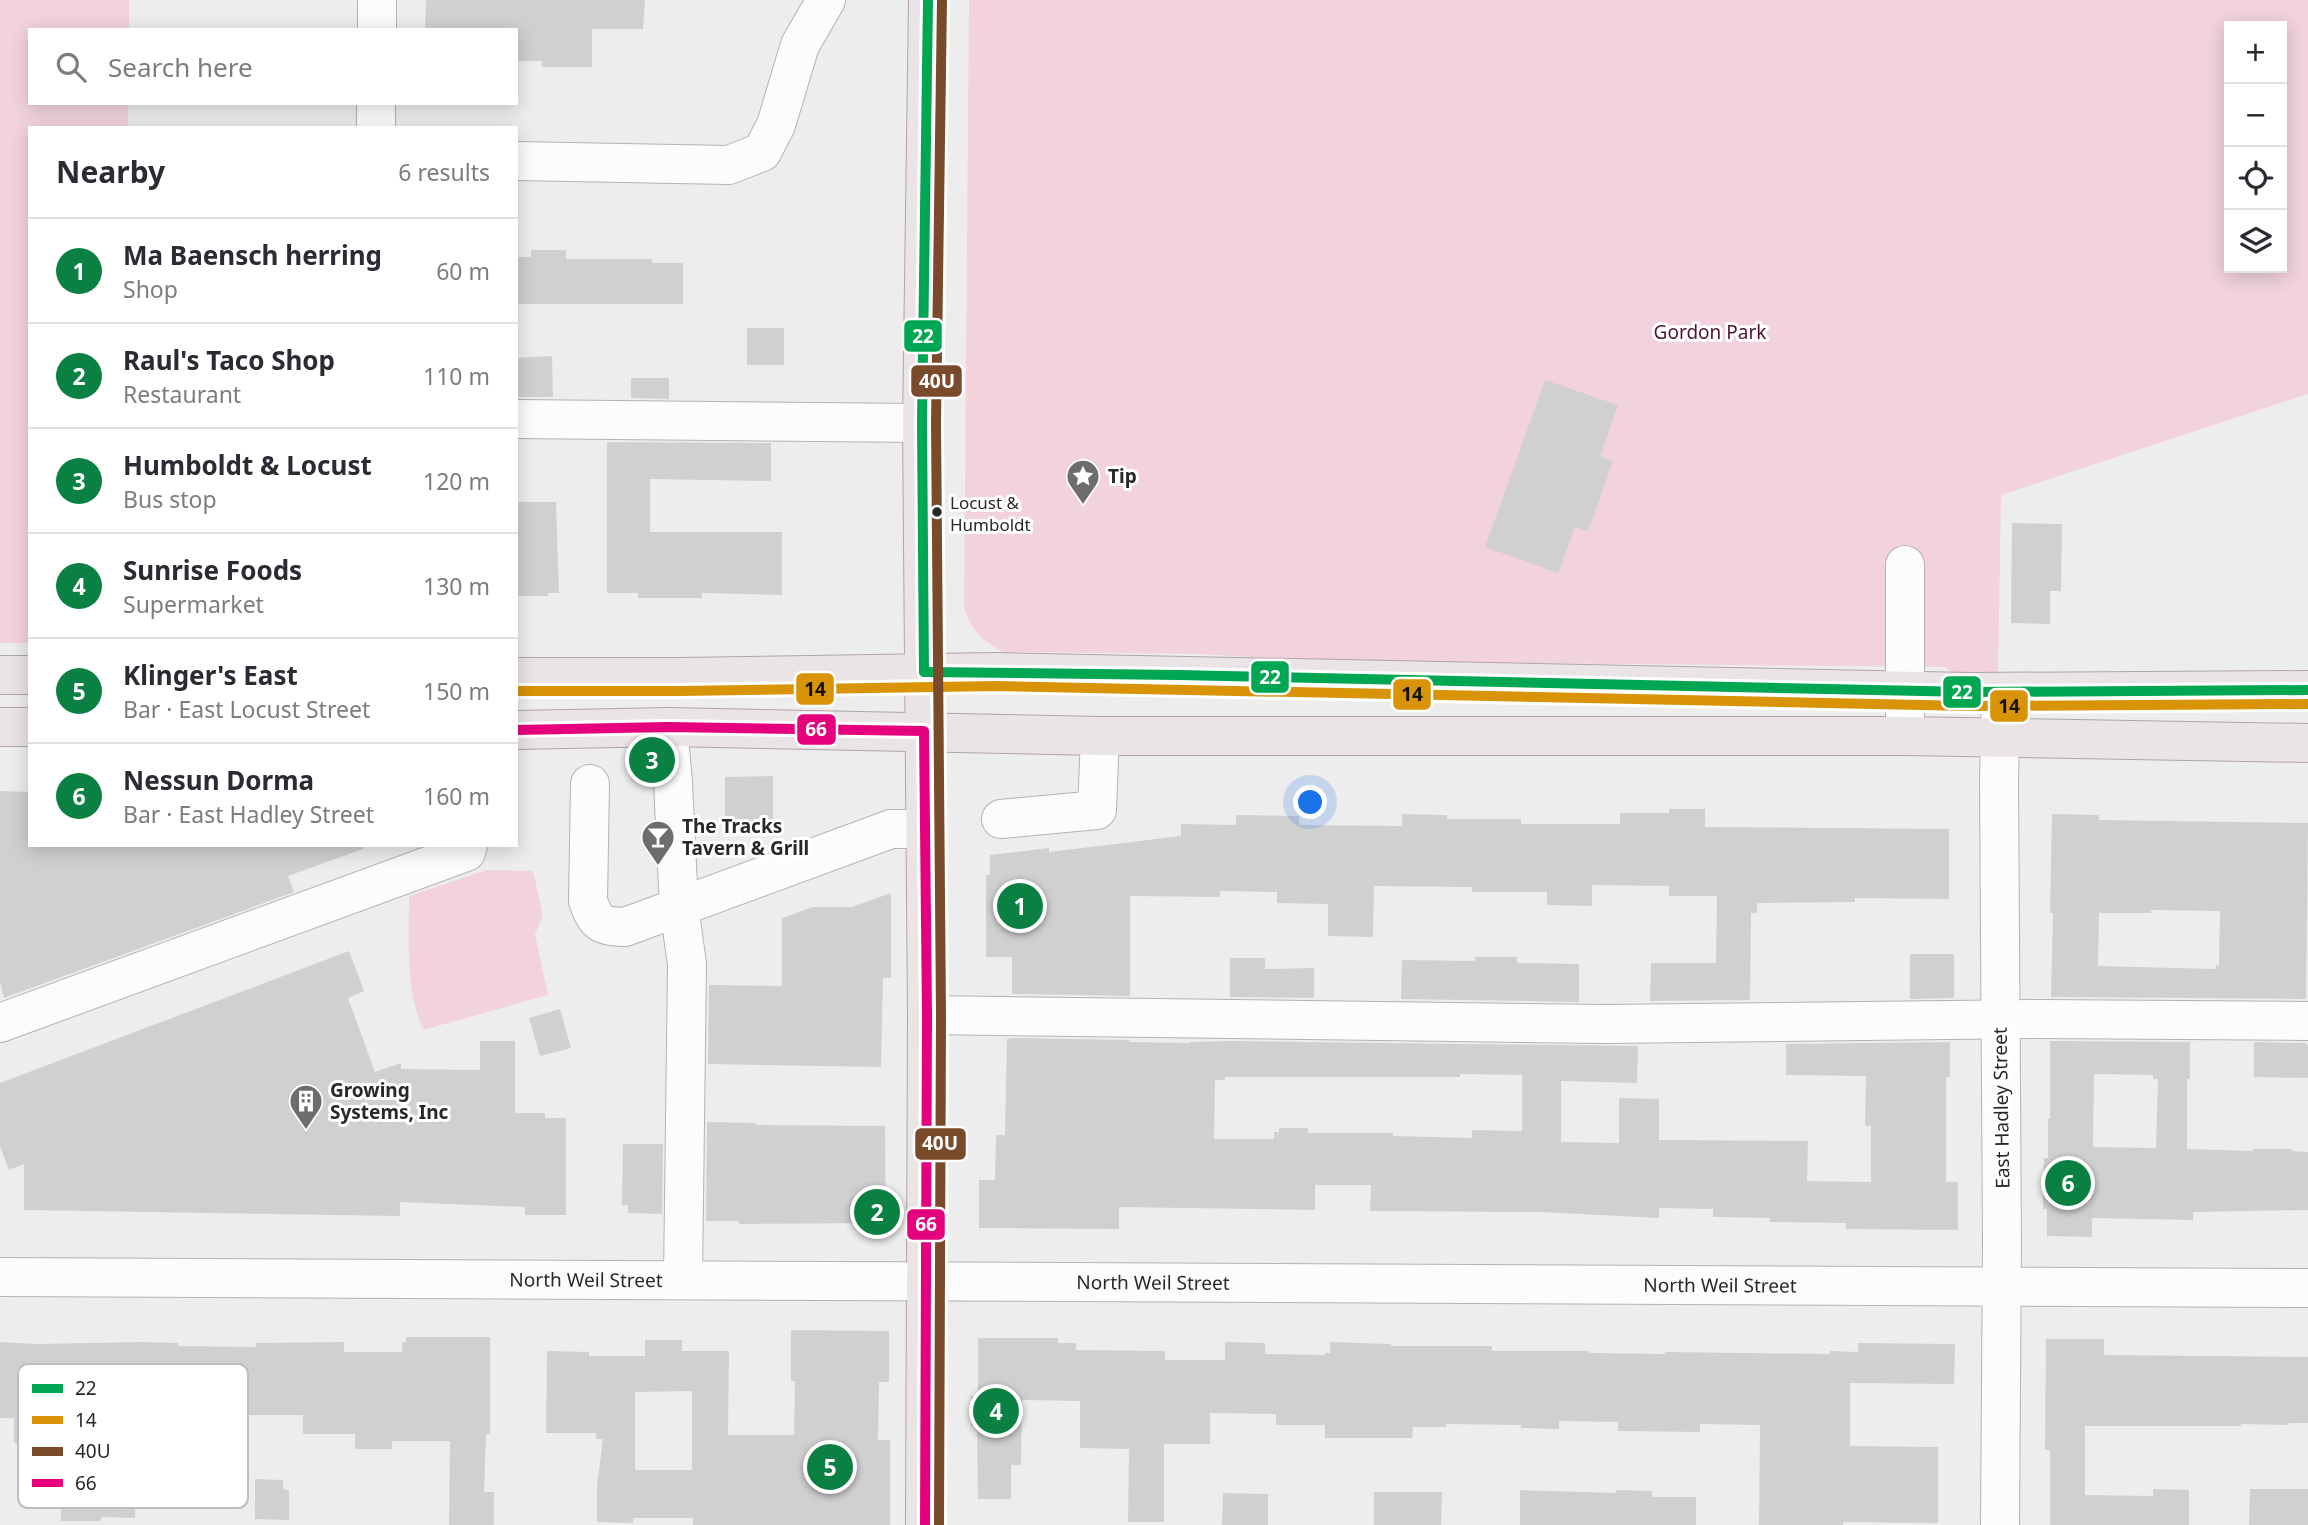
<!DOCTYPE html>
<html lang="en">
<head>
<meta charset="utf-8">
<style>
  body { margin:0; font-family:"Noto Sans",sans-serif; background:#f7f7f7; color:#2b2b33 }
  .controls { position:absolute; right:21px; top:21px; display:grid; overflow:hidden; border-radius:0px; box-shadow:0 4px 18px #0003 }
  .controls button { width:63px; height:63px; display:grid; place-items:center; padding:0; border:0; border-bottom:2px solid #e1e1e2; background:#fff; color:#2b2b33; font:35px sans-serif }
  .you { position:absolute; left:1311px; top:803px; width:24px; height:24px; margin:-18px; border:5px solid #fff; border-radius:50%; background:#1a73e8; box-shadow:0 0 0 10px #1a73e833 }
  .badge { display:grid; place-items:center; width:46px; height:46px; border-radius:50%; background:#0b8043; color:#fff; font-size:23px; font-weight:700 }
  .pin { position:absolute; translate:-50% -50%; border:4px solid #fff; box-shadow:0 2px 7px #0006 }
  .list { margin:0; padding:0; list-style:none }
  h2 { display:flex; justify-content:space-between; align-items:center; height:91px; margin:0; padding:0 28px; font-size:30px }
  h2 small { font-size:23px; font-weight:400; color:#7c7c81 }
  .list li { display:grid; grid-template-columns:46px 1fr auto; gap:21px; align-items:center; box-sizing:border-box; height:105px; padding:0 28px; border-top:2px solid #e1e1e2 }
  .list b { display:block; font-size:26px; white-space:nowrap }
  .list p { margin:0; font-size:23px; white-space:nowrap; color:#7c7c81 }
  .list em { font-size:23px; font-style:normal; color:#7c7c81 }
  .icon { flex:none; width:38px; height:38px; fill:none; stroke:currentColor; stroke-width:2; stroke-linecap:round; stroke-linejoin:round }
  .map { position:relative; flex:none; width:2308px; height:1525px; overflow:hidden }
  .search { position:absolute; background:#fff; box-shadow:0 4px 18px #0003; left:28px; top:28px; width:490px; height:77px; display:flex; align-items:center; gap:18px; box-sizing:border-box; padding:0 24px; border-radius:0px; color:#7c7c81; font-size:26px }
  .panel { position:absolute; background:#fff; box-shadow:0 4px 18px #0003; left:28px; top:126px; width:490px; height:721px; border-radius:0px }
  .map>svg:first-child { display:block }
</style>
</head>
<body>
<div class="map">
<svg width="2308" height="1525" viewBox="0 0 2308 1525">
  <rect width="100%" height="100%" fill="#eeeded"/>
  <g fill="#f2d3dc" fill-rule="evenodd">
    <path d="M0,0h129v30h-99v73h98v25h-98v515h-30z"/>
    <path d="M969,0h1339v394l-307,101 -3,182h-43l-9,-10 -632,-6 -113,-7 -197,-2c-23,-12 -31,-20 -40,-44zM2229,26h53v242h-53z"/>
    <path d="M486,870l47,1 10,45 -8,18 13,61 -125,35c-18,-42 -14,-89 -14,-134z"/>
  </g>
  <g fill="#d1d0d0" fill-rule="evenodd">
    <path d="M426,0h219l-2,29h-51v38h-50v-6h-26v-31h-91z"/>
    <path d="M531,250h35v9h86v4h31v41h-167v-47h15z"/>
    <rect x="747" y="328" width="37" height="37"/>
    <path d="M552,356l1,41h-37v-39z"/>
    <path d="M631,378h38v21l-38,-1z"/>
    <path d="M1545,380l73,25 -18,51 13,5 -25,70 -13,-4 -17,46 -73,-26z"/>
    <path d="M607,442l164,1v38l-121,-2v53h132v63l-80,-2v5h-64v-5h-31z"/>
    <path d="M518,502h38l3,91h-11v3h-32z"/>
    <path d="M2012,523l50,1 -1,67h-11v33l-39,-1z"/>
    <path d="M773,776v50l-48,1v-50z"/>
    <path d="M0,791l30,1v53h332l1,4 -75,27 6,16 -290,106 -4,-16z"/>
    <path d="M1669,809h36v18l244,2v70l-94,-1v4l-98,1v10h-6l-1,87 -100,1 1,-38h65l1,-67h-48v-10l-77,-1v21l-45,-1v-13h-75v-5l-98,-1 -1,51 -45,-1v-32l-51,-1v-11l-57,-1v6l-90,-1v100l-118,-2v-37h-26v-82h4v-20l59,-7v4l132,-16v-12l55,1v-10l63,1v9l103,1v-12l45,1v4h74v5h99v-11h49z"/>
    <path d="M2052,814l47,1v5l209,3 -2,176 -255,-2 2,-84h-3zM2151,910l69,1 -1,54h-3v4l-118,-3 1,-53h52z"/>
    <path d="M891,893v85h-8l-2,89 -173,-3 1,-79 73,1v-68l31,-11h39z"/>
    <path d="M349,951l15,40 -16,7 27,74 26,-9v6l79,1v-29h35v72h30v5h21v97h-41v-8l-125,-5v14l-376,-6v-46l-15,6 -9,-24v-63z"/>
    <path d="M1910,954h44v44l-44,1z"/>
    <path d="M1475,957h42v6l62,1v38l-178,-3 1,-39 73,1z"/>
    <path d="M1230,958h35v11l49,-1v30l-84,-1z"/>
    <path d="M560,1009l11,39 -31,8 -11,-38z"/>
    <path d="M1012,1038l117,2v2l61,1v-1l40,-1 408,5 -1,37 -76,-2v61l58,1v-45l40,1v41l149,1 -1,40 64,1v-56h-6l1,-50 -80,-1v-31l164,-2v35h-4v105h12v48l-112,-1v-6l-76,-1v-4l-57,-1v-8l-54,-1v10l-118,-6 -171,-1 1,-26h-56v25l-196,-3v22l-140,-1v-48h16l1,-45h9l2,-96zM1460,1074l62,1v56l-50,-1v8l-79,-2v-3h-85v-5h-29v4h-5v7h-60l1,-59h10v-3h235z"/>
    <path d="M2050,1041l140,1v37h-3v70l66,2v-2h39v2l16,1v58l-115,2v8l-101,-2v19l-45,-1v-27h-4l1,-51h4v-39h2zM2094,1074l59,1v4h5l-2,69 -63,-1z"/>
    <path d="M2254,1042l51,1 3,2v33l-54,-1z"/>
    <path d="M707,1122l49,1v2l129,1 1,97 -147,1v-3h-33z"/>
    <path d="M623,1144h40l-1,70 -34,-1v-8h-6z"/>
    <path d="M791,1330l98,1v51h-10l-1,58h12v85h-197v-7h-60v5l-36,-1v-36l6,-47h-7v-6h-50l1,-82 42,1v4h56v-16h37v11h47l-1,84h66l1,-54h-4zM692,1391v79h-57v-78z"/>
    <path d="M406,1337h84v97h-4l-2,58h10v33h-45l1,-84h-58v8h-37v-15h-52v-19h-58v37l-108,-2 -2,68 -34,-1v4h-40v-78h-47v-25h-14v-76l35,2 108,-2 35,1v3l78,1v-4l88,-1v10h58v-10h4z"/>
    <path d="M978,1338h80v5h18v7l89,1v9h60v-18l40,1v11l60,1v-2h5v-11l61,2v2h101v5h97v2l76,1v-2l165,2v-3l28,1v-9l97,1 -1,40 -104,-1v63l88,1v76l-95,-1v3h-84l1,-100 -60,-1v8l-82,-1v-9l-59,-1v8l-38,-1v-3l-75,-1v3h-33l-1,11h-87v-13h-49v-11l-66,-1v31h-46v78h-36l1,-73 -49,-1v-47l-58,-1 -1,65h-10v34h-33l-1,-73h-6v-30h7z"/>
    <path d="M2046,1339h58v16l204,2v66h-19v2l-48,-1v2h-156v69l68,1v-7l36,1v35h-139v-75h-5z"/>
    <path d="M255,1479l28,1v9l6,1v30l-34,-1z"/>
    <path d="M2250,1489h58v36h-59z"/>
    <path d="M1520,1490l96,3v-3l36,1v6h44v28h-176z"/>
    <path d="M1374,1492h68l-1,33h-67z"/>
    <path d="M1223,1493l45,1v31h-46z"/>
  </g>
  <g fill="none" stroke-linecap="round" stroke-linejoin="round">
    <defs>
      <g id="minor">
        <path d="M377,30v-30"/>
        <path d="M376,128v-25"/>
        <path d="M516,161l213,4 33,-13 14,-27 24,-80 26,-45"/>
        <path d="M516,419l406,4"/>
        <path d="M668,727l5,55 6,125 8,57 -4,316"/>
        <path d="M1905,736v-171"/>
        <path d="M590,784l-2,117c8,23 13,25 37,26l266,-98h34"/>
        <path d="M1001,819l96,-9 3,-74"/>
        <path d="M927,1015l678,9 435,-5 268,2"/>
        <path d="M0,1023l466,-171 2,-7"/>
        <path id="s1" d="M0,1277l2308,11"/>
        <path d="M2000,1525l2,-282 -3,-463 2,-88"/>
      </g>
      <g id="major">
        <path d="M0,675h30"/>
        <path d="M516,677h163l318,-5 973,20 338,-2"/>
        <path d="M0,727h30"/>
        <path d="M516,730l152,-3 432,9h805l403,7"/>
        <path d="M925,1525l2,-510 -5,-592 6,-423"/>
      </g>
    </defs>
    <use href="#minor" stroke="#b4b3b3" stroke-width="40"/>
    <use href="#major" stroke="#b0a3a8" stroke-width="40"/>
    <use href="#minor" stroke="#fcfcfc" stroke-width="38"/>
    <use href="#major" stroke="#ebe4e6" stroke-width="38"/>
    <defs>
      <g id="bus-1">
        <path d="M924,672l254,3 792,17 338,-2"/>
        <path d="M924,672l-2,-249 6,-423"/>
      </g>
      <path id="bus-2" d="M516,691h163l318,-5 973,20 338,-2"/>
      <path id="bus-3" d="M939,1525l2,-510 -5,-592 6,-423"/>
      <path id="bus-4" d="M516,730l152,-3 256,4 3,284 -2,510"/>
    </defs>
    <use href="#bus-1" stroke="#fff" stroke-width="16"/>
    <use href="#bus-2" stroke="#fff" stroke-width="16"/>
    <use href="#bus-3" stroke="#fff" stroke-width="16"/>
    <use href="#bus-4" stroke="#fff" stroke-width="16"/>
    <use href="#bus-1" stroke="#00a651" stroke-width="10"/>
    <use href="#bus-2" stroke="#d89306" stroke-width="10"/>
    <use href="#bus-3" stroke="#7a4b2a" stroke-width="10"/>
    <use href="#bus-4" stroke="#e5007d" stroke-width="10"/>
  </g>
  <defs>
    <symbol id="sight-pin" viewBox="-11 -11 22 30"><path d="M0 17L-7.5 6A9.5 9.5 0 1 1 7.5 6Z" fill="#6e6d6d" stroke="#fff"/><path d="M0-6L1.8-2.2L6-1.7L2.9 1.2L3.7 5.4L0 3.3L-3.7 5.4L-2.9 1.2L-6-1.7L-1.8-2.2Z" fill="#fff"/></symbol>
    <symbol id="bar-pin" viewBox="-11 -11 22 30"><path d="M0 17L-7.5 6A9.5 9.5 0 1 1 7.5 6Z" fill="#6e6d6d" stroke="#fff"/><path d="M-6-5H6L.8 .8V4.5H3.5V6h-7V4.5H-.8V.8Z" fill="#fff"/></symbol>
    <symbol id="building-pin" viewBox="-11 -11 22 30"><path d="M0 17L-7.5 6A9.5 9.5 0 1 1 7.5 6Z" fill="#6e6d6d" stroke="#fff"/><path d="M-4-6H4V6H1V3H-1V6H-4ZM-2.5-4.3h1.7v1.8h-1.7ZM.8-4.3h1.7v1.8H.8ZM-2.5-1h1.7V.8h-1.7ZM.8-1h1.7V.8H.8Z" fill="#fff"/></symbol>
  </defs>
  <g fill-rule="evenodd">
    <use href="#sight-pin" x="1064" y="457" width="38" height="52"/>
    <use href="#bar-pin" x="639" y="818" width="38" height="52"/>
    <use href="#building-pin" x="287" y="1082" width="38" height="52"/>
  </g>
  <circle fill="#292828" stroke="#fff" stroke-width="2.5" cx="937" cy="512" r="6"/>
  <g text-anchor="middle" stroke-width="6" stroke-linejoin="round" paint-order="stroke">
    <g font-size="17" fill="#292828" stroke="#fff" text-anchor="start">
      <text x="950" y="509">Locust &amp;<tspan x="950" dy="22">Humboldt</tspan></text>
    </g>
    <g font-size="19" fill="#53132f" stroke="#fff">
      <text x="1710" y="339">Gordon Park</text>
    </g>
    <g font-size="19" font-weight="bold" fill="#292828" stroke="#fff" text-anchor="start">
      <text x="1108" y="483">Tip</text>
      <text x="682" y="833">The Tracks<tspan x="682" dy="22">Tavern &amp; Grill</tspan></text>
      <text x="330" y="1097">Growing<tspan x="330" dy="22">Systems, Inc</tspan></text>
    </g>
    <g font-size="19" fill="#292828" stroke="#fff">
      <text transform="translate(2001 1108) rotate(-91)" y="7">East Hadley Street</text>
      <text dy="7" stroke="none"><textPath href="#s1" startOffset="586">North Weil Street</textPath></text>
      <text dy="7" stroke="none"><textPath href="#s1" startOffset="1153">North Weil Street</textPath></text>
      <text dy="7" stroke="none"><textPath href="#s1" startOffset="1720">North Weil Street</textPath></text>
    </g>
  </g>
  <rect x="18" y="1364" width="230" height="144" rx="10" fill="#fff" stroke="#bfbebe" stroke-width="2"/>
  <rect x="32" y="1384" width="31" height="9" fill="#00a651"/>
  <rect x="32" y="1416" width="31" height="8" fill="#d89306"/>
  <rect x="32" y="1447" width="31" height="9" fill="#7a4b2a"/>
  <rect x="32" y="1479" width="31" height="8" fill="#e5007d"/>
  <g font-size="19" fill="#292828">
    <text x="75" y="1395">22</text>
    <text x="75" y="1427">14</text>
    <text x="75" y="1458">40U</text>
    <text x="75" y="1490">66</text>
  </g>
  <g stroke="#fff" stroke-width="2.5">
    <rect x="903" y="319" width="40" height="34" rx="7" fill="#00a651"/>
    <rect x="910" y="364" width="53" height="34" rx="7" fill="#7a4b2a"/>
    <rect x="1250" y="660" width="40" height="34" rx="7" fill="#00a651"/>
    <rect x="795" y="672" width="40" height="34" rx="7" fill="#d89306"/>
    <rect x="1942" y="675" width="40" height="34" rx="7" fill="#00a651"/>
    <rect x="1392" y="678" width="40" height="33" rx="7" fill="#d89306"/>
    <rect x="1989" y="689" width="40" height="34" rx="7" fill="#d89306"/>
    <rect x="796" y="713" width="41" height="33" rx="7" fill="#e5007d"/>
    <rect x="914" y="1127" width="53" height="34" rx="7" fill="#7a4b2a"/>
    <rect x="906" y="1208" width="40" height="33" rx="7" fill="#e5007d"/>
  </g>
  <g font-size="19" text-anchor="middle" font-weight="bold" fill="#fff">
    <text x="923" y="343">22</text>
    <text x="937" y="388">40U</text>
    <text x="1270" y="684">22</text>
    <text x="1962" y="699">22</text>
    <text x="816" y="736">66</text>
    <text x="940" y="1150">40U</text>
    <text x="926" y="1231">66</text>
  </g>
  <g font-size="19" text-anchor="middle" font-weight="bold" fill="#111">
    <text x="815" y="696">14</text>
    <text x="1412" y="701">14</text>
    <text x="2009" y="713">14</text>
  </g>
</svg>
<div class="controls">
<button>+</button>
<button>−</button>
<button><svg class="icon" aria-label="locate" viewBox="0 0 24 24"><circle cx="12" cy="12" r="6"/><path d="M12 2v4M12 18v4M2 12h4M18 12h4"/></svg></button>
<button><svg class="icon" aria-label="layers" viewBox="0 0 24 24"><path d="M12 4l9 5-9 5-9-5zM3 14l9 5 9-5"/></svg></button>
</div>
<div class="you"></div>
<div class="pin badge" style="left:1020px;top:906px">1</div>
<div class="pin badge" style="left:877px;top:1212px">2</div>
<div class="pin badge" style="left:652px;top:760px">3</div>
<div class="pin badge" style="left:996px;top:1411px">4</div>
<div class="pin badge" style="left:830px;top:1467px">5</div>
<div class="pin badge" style="left:2068px;top:1183px">6</div>
<div class="search"><svg class="icon" aria-label="search" viewBox="0 0 24 24"><circle cx="10" cy="10" r="6"/><path d="M15 15l6 6"/></svg>Search here</div>
<section class="panel">
<h2>Nearby<small>6 results</small></h2>
<ul class="list">
<li><span class="badge">1</span><div><b>Ma Baensch herring</b><p>Shop</p></div><em>60 m</em></li>
<li><span class="badge">2</span><div><b>Raul's Taco Shop</b><p>Restaurant</p></div><em>110 m</em></li>
<li><span class="badge">3</span><div><b>Humboldt &amp; Locust</b><p>Bus stop</p></div><em>120 m</em></li>
<li><span class="badge">4</span><div><b>Sunrise Foods</b><p>Supermarket</p></div><em>130 m</em></li>
<li><span class="badge">5</span><div><b>Klinger's East</b><p>Bar · East Locust Street</p></div><em>150 m</em></li>
<li><span class="badge">6</span><div><b>Nessun Dorma</b><p>Bar · East Hadley Street</p></div><em>160 m</em></li>
</ul>
</section>
</div>
</body>
</html>
